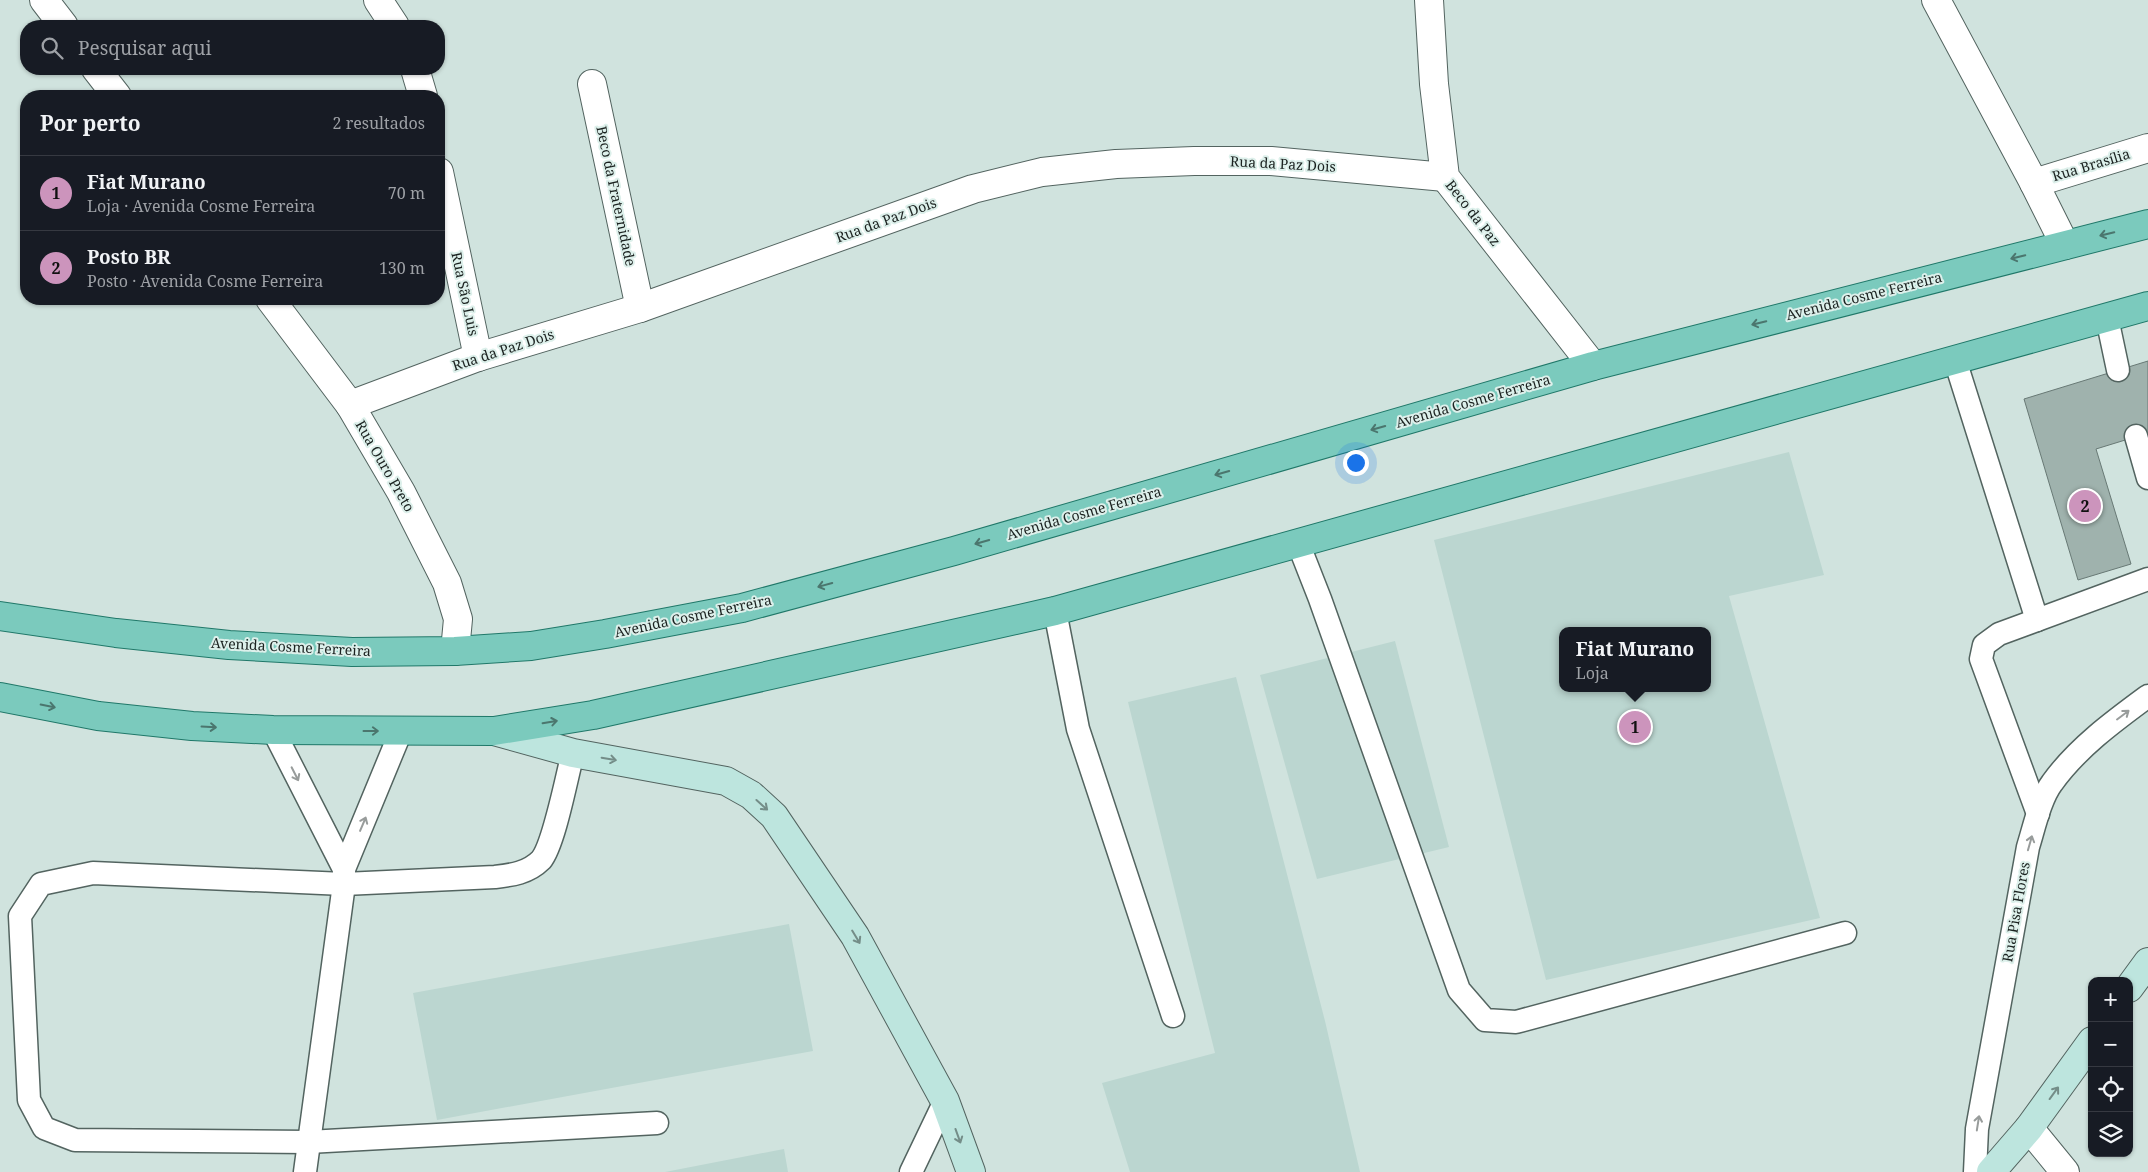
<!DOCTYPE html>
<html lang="pt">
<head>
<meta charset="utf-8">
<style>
  body { margin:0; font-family:"Noto Serif",serif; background:#242831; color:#f1f3f6 }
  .controls { position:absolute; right:15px; bottom:15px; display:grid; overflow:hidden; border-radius:10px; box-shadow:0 1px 4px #0004 }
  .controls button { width:45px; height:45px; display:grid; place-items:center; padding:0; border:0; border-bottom:1px solid #363941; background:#171b24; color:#f1f3f6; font:25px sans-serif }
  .you { position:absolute; left:1355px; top:462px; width:18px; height:18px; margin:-12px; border:4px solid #fff; border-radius:50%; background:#1a73e8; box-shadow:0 0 0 8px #1a73e833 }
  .badge { display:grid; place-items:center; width:32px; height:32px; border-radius:50%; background:#cc94bc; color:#111; font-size:16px; font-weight:700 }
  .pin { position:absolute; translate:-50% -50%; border:2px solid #fff; box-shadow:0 1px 5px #0006 }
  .popup { position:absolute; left:1559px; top:627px; width:152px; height:65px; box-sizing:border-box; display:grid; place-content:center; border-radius:10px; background:#171b24; filter:drop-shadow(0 1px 4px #0005); font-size:16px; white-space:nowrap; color:#9ea1a6 }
  .popup b { font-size:19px; color:#f1f3f6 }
  .popup::after { content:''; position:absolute; left:50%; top:100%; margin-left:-10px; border:10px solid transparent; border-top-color:#171b24 }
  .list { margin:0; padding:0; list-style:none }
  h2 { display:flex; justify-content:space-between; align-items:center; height:65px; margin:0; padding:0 20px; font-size:21px }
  h2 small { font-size:16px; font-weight:400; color:#9ea1a6 }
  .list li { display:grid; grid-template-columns:32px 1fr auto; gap:15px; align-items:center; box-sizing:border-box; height:75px; padding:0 20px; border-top:1px solid #363941 }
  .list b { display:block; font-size:19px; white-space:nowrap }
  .list p { margin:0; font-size:16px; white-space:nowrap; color:#9ea1a6 }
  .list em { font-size:16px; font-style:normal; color:#9ea1a6 }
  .icon { flex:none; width:28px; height:28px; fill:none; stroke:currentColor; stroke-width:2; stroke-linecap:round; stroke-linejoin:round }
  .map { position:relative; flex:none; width:2148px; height:1172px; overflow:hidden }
  .search { position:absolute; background:#171b24; box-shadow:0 1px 4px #0004; left:20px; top:20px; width:425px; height:55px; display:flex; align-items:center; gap:12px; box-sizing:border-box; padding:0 18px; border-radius:20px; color:#9ea1a6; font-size:19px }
  .panel { position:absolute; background:#171b24; box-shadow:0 1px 4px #0004; left:20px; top:90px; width:425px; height:215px; border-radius:20px }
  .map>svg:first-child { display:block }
</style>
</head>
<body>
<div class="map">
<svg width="2148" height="1172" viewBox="0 0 2148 1172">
  <rect width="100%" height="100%" fill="#d0e3de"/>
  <g fill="#bbd6d0" fill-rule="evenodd">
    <path d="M1789,452l35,123 -95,21 91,322 -274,62 -112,-440zM1562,631h146v57h-146z"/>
    <path d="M1395,641l54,206 -132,32 -57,-204z"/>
    <path d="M1236,677l89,344 35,151h-230l-28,-89 113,-30 -87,-351z"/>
    <path d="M789,924l24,127 -376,69 -24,-127z"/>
    <path d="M784,1149l4,23h-123z"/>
  </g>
  <path fill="#9fb2ad" stroke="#687975" d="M2148,361v72l-52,16 35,115 -53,16 -54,-181z"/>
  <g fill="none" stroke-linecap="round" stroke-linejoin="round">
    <defs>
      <g id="lane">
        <path d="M2107,318l11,52"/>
        <path d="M1955,360l82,260 111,-41"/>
        <path d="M2136,436l12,42"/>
        <path d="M1298,543l22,56 139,391 26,30 31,2 329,-89"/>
        <path d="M1055,611l23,118 95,287"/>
        <path d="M2037,620l-38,14 -15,11 -3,14 57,155"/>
        <path d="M273,730l71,139"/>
        <path d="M573,753c-6,22 -19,92 -32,107 -13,13 -29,15 -46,17l-151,7 -251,-11 -52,11 -21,32 9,184 15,28 31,12 233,2 349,-19"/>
        <path d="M305,1172l39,-288v-15l57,-138"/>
        <path d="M911,1172l34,-71"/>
        <path d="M1975,1172l2,-43 51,-282c6,-19 12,-48 24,-64 25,-35 62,-62 96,-87"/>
      </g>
      <g id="street">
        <path d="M44,0l20,26"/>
        <path d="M378,0l17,26"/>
        <path d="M1429,0l5,84 11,93 148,189"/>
        <path d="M1936,0l98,183 31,62"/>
        <path d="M96,69l21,27"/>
        <path d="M415,69l8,27"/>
        <path d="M592,84l48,224"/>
        <path d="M439,172l39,185"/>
        <path d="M2034,183l114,-35"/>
        <path d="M270,299l80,106 51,87 46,91 11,36 -3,32"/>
        <path d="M350,405l128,-48 162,-49 333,-119 69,-17 74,-8 78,-3h77l174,16"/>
        <path d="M2029,1128l36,44"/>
      </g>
      <g id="secondary">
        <path d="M494,731l79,22 153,28 25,14 23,21 81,120 90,165 26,71"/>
        <path d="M2129,988l19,-26"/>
        <path d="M1991,1172l38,-44 63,-87"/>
      </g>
      <g id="primary">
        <path d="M0,616l116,17 113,12 123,7 103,-1 76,-5 74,-12 137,-26 212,-57 639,-185 555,-142"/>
        <path d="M0,697l98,19 94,10 81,4 221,1 99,-16 462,-104 1093,-305"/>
      </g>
    </defs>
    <use href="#lane" stroke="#536460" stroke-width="25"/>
    <use href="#street" stroke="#536460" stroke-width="30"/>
    <use href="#secondary" stroke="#536460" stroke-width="30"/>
    <use href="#primary" stroke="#207869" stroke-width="30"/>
    <use href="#lane" stroke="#fff" stroke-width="22"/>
    <use href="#street" stroke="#fff" stroke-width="28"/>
    <use href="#secondary" stroke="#bde5de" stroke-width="28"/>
    <use href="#primary" stroke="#7bcabd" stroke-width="28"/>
  </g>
  <defs><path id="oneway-shaft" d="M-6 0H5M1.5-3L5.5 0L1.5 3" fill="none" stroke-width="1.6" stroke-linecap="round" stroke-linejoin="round" transform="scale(1.25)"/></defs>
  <g stroke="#4b766e">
    <use href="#oneway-shaft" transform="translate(2107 234) rotate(166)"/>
    <use href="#oneway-shaft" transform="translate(2018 257) rotate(166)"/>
    <use href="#oneway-shaft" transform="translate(1759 323) rotate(166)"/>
    <use href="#oneway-shaft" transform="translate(1378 428) rotate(164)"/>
    <use href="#oneway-shaft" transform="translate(1222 473) rotate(164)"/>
    <use href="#oneway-shaft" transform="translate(982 542) rotate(164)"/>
    <use href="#oneway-shaft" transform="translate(825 585) rotate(165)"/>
    <use href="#oneway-shaft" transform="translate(48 706) rotate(11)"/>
    <use href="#oneway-shaft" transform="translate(550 722) rotate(-9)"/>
    <use href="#oneway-shaft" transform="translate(209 727) rotate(3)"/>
    <use href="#oneway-shaft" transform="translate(371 731)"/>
  </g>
  <g stroke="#989c9b">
    <use href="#oneway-shaft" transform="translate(2123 715) rotate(-37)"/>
    <use href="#oneway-shaft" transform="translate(295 774) rotate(63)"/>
    <use href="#oneway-shaft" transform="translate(363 824) rotate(-67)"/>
    <use href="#oneway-shaft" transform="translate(2030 843) rotate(-74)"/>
    <use href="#oneway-shaft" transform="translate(1978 1123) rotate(-81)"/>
  </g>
  <g stroke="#748d88">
    <use href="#oneway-shaft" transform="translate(609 759) rotate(10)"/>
    <use href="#oneway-shaft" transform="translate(762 805) rotate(42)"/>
    <use href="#oneway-shaft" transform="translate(856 937) rotate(59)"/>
    <use href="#oneway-shaft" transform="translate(2054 1093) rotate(-54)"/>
    <use href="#oneway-shaft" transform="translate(958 1136) rotate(70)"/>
  </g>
  <g text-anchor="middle" stroke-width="4" stroke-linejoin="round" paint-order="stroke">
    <g font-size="14" fill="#1b2220" stroke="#ddf0eb">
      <text transform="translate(1283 164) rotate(3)" y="5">Rua da Paz Dois</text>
      <text transform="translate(2091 165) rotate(-17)" y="5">Rua Brasília</text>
      <text transform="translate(616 196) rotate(78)" y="5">Beco da Fraternidade</text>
      <text transform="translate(1473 213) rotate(52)" y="5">Beco da Paz</text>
      <text transform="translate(886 220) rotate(-20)" y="5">Rua da Paz Dois</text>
      <text transform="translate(465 294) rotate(78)" y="5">Rua São Luis</text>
      <text transform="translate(1864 296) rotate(-14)" y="5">Avenida Cosme Ferreira</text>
      <text transform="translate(503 350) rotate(-18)" y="5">Rua da Paz Dois</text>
      <text transform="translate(1473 401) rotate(-16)" y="5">Avenida Cosme Ferreira</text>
      <text transform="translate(385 466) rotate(60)" y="5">Rua Ouro Preto</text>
      <text transform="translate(1084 513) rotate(-16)" y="5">Avenida Cosme Ferreira</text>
      <text transform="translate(693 616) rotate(-12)" y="5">Avenida Cosme Ferreira</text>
      <text transform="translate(291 647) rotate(3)" y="5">Avenida Cosme Ferreira</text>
      <text transform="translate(2016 912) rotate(-80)" y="5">Rua Pisa Flores</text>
    </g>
  </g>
</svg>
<div class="controls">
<button>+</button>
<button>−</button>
<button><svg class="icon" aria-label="locate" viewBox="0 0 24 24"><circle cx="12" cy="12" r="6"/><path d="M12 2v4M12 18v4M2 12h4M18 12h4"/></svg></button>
<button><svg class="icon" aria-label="layers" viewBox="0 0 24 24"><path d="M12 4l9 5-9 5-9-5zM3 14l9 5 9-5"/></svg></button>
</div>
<div class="you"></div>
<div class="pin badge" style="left:1635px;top:727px">1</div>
<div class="popup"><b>Fiat Murano</b>Loja</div>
<div class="pin badge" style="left:2085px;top:506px">2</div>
<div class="search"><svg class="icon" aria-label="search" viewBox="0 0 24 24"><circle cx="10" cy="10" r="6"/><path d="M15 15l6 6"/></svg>Pesquisar aqui</div>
<section class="panel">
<h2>Por perto<small>2 resultados</small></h2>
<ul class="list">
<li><span class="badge">1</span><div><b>Fiat Murano</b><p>Loja · Avenida Cosme Ferreira</p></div><em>70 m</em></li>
<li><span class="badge">2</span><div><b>Posto BR</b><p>Posto · Avenida Cosme Ferreira</p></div><em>130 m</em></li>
</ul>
</section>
</div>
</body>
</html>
